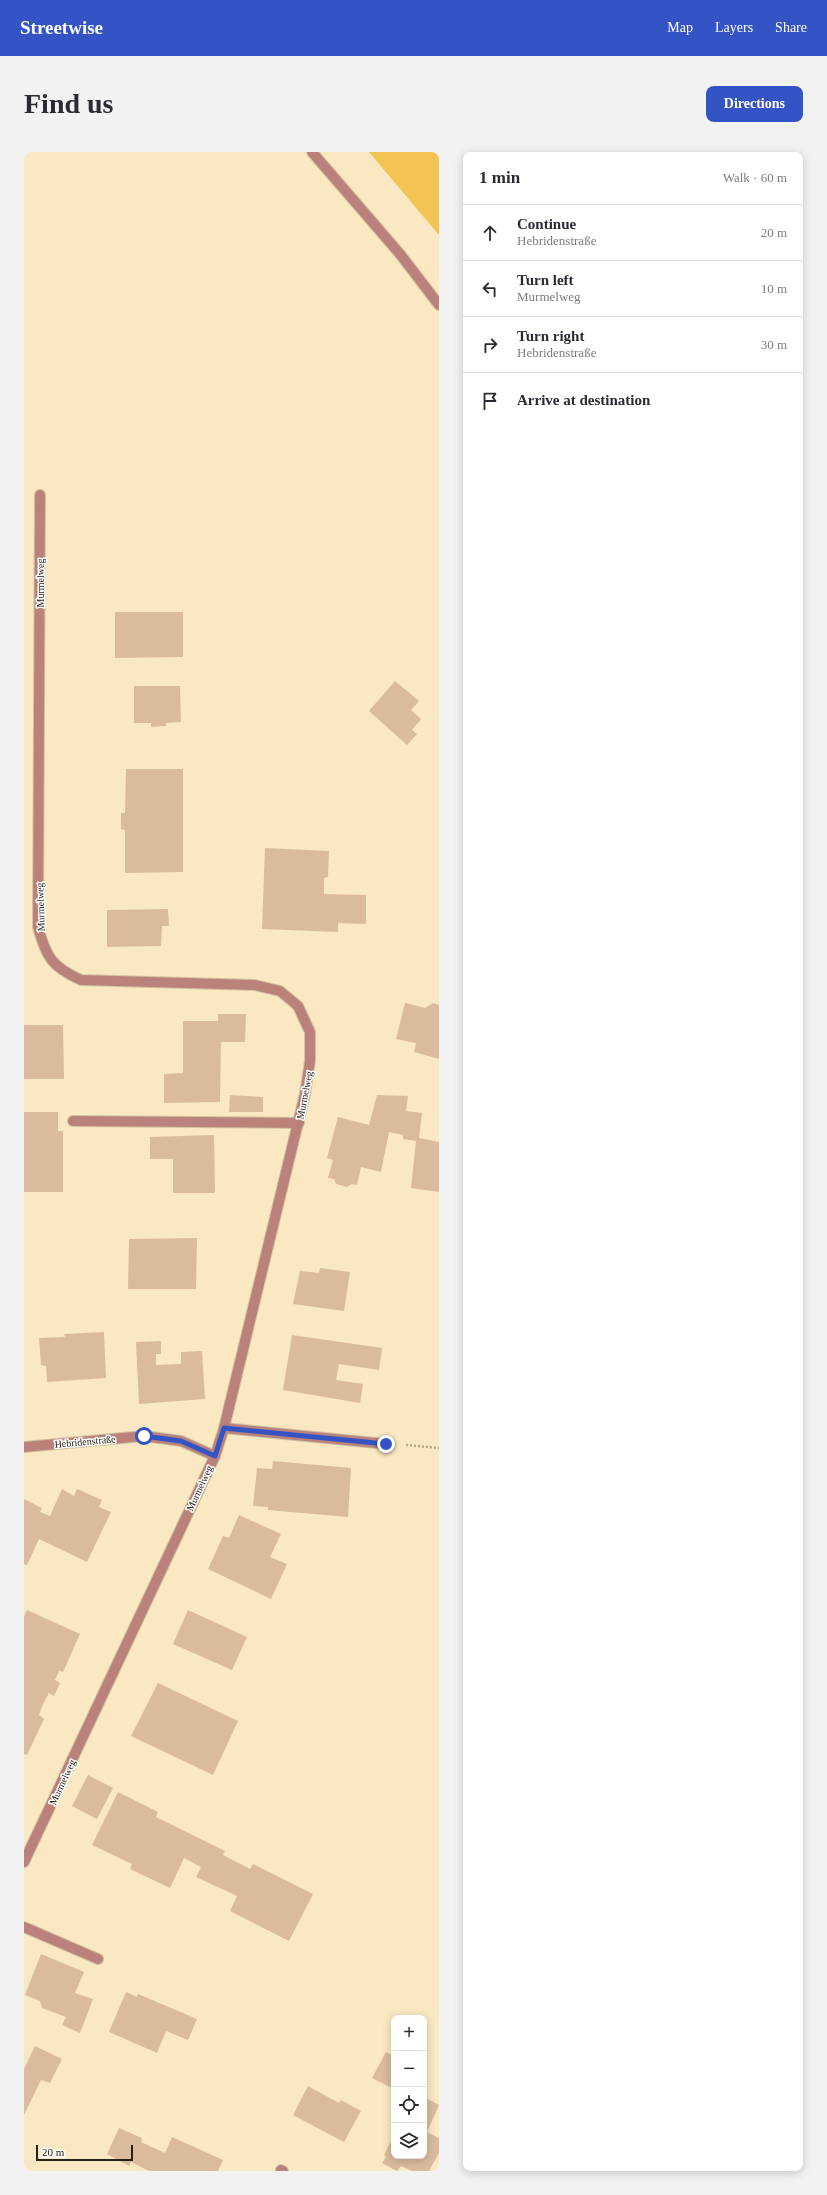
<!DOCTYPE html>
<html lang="en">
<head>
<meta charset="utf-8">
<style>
  body { margin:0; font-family:"Times New Roman",serif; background:#f2f2f3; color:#2b2b33 }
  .controls { position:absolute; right:12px; bottom:12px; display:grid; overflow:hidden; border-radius:8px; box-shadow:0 2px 10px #0003 }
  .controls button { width:36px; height:36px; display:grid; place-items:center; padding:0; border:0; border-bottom:1px solid #e1e1e2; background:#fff; color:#2b2b33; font:20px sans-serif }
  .scale { position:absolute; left:12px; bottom:10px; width:97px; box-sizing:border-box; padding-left:4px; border:2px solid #272112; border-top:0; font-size:11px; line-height:14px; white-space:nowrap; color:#272112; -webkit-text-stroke:3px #fff; paint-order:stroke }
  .stop { position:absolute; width:12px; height:12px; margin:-9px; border:3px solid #3454c5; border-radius:50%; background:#fff }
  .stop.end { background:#3454c5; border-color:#fff; box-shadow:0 1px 4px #0008 }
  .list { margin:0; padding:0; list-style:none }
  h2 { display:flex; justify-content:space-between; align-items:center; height:52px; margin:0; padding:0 16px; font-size:17px }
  h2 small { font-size:13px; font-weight:400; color:#7c7c81 }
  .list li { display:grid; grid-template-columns:26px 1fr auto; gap:12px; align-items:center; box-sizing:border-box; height:56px; padding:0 16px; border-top:1px solid #e1e1e2 }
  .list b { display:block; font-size:15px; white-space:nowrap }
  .list p { margin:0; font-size:13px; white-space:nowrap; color:#7c7c81 }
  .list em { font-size:13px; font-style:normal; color:#7c7c81 }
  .icon { flex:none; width:22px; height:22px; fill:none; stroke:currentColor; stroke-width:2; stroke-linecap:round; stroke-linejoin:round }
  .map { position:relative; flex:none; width:415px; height:2019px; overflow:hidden; border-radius:8px }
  header { display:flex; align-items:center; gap:24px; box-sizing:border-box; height:56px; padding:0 20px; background:#3454c5; color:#fff }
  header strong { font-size:19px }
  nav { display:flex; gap:22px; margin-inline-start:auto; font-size:14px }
  .intro { display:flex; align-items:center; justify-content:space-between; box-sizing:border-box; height:96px; padding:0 24px }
  h1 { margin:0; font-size:28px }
  .button { padding:10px 18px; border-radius:8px; background:#3454c5; color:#fff; font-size:14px; font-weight:700 }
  main { display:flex; gap:24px; padding:0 24px }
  aside { flex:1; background:#fff; border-radius:8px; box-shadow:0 2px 10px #0003 }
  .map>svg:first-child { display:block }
</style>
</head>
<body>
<header>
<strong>Streetwise</strong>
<nav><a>Map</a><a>Layers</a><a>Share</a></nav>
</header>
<div class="intro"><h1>Find us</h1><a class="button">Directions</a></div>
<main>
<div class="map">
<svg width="415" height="2019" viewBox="0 0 415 2019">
  <rect width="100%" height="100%" fill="#f9e8c1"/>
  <path fill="#f1c454" d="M345,0h70v83z"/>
  <g fill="#dabc9d">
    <path d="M91,460h68v45l-68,1z"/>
    <path d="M371,529l24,20 -8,9 10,9 -9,11 5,4 -10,11 -38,-34z"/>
    <path d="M110,534h46l1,36 -15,1v3l-15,1v-4h-17z"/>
    <path d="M102,617h57v103l-58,1v-43l-4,-1v-16h4z"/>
    <path d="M241,696l64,3 -1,26 -4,1v16l42,1v29l-28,-1v9l-76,-3z"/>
    <path d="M144,757l1,17h-7l-1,20 -54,1v-37z"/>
    <path d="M381,851l20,5 8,-5 6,2v54l-25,-7 2,-9 -20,-4z"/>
    <path d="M194,862h28l-1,28h-24l-1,60 -56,1v-29l19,-1v-52h35z"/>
    <path d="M0,873h39l1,54h-40z"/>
    <path d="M206,943l33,2v15h-34z"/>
    <path d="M353,943l31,1 -2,15 16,2 -3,25 20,4v50l-28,-4 5,-47 -13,-2v-4l-14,-3 -8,40 -20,-5 -4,18 -5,-1 -5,3 -11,-3 -2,-5 -6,-1 5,-18 -6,-2 11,-41 31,8z"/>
    <path d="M0,960h34v19h5v61h-39z"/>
    <path d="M190,983l1,58h-42v-34h-23v-22z"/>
    <path d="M173,1086l-1,51h-68l1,-50z"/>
    <path d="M296,1116l30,4 -6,39 -51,-7 7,-33 19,2z"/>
    <path d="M80,1180l2,46 -59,4 -1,-16 -5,-1 -2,-27 26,-1 -1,-3z"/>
    <path d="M268,1183l90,13 -3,22 -40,-6 -3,16 27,4 -3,19 -77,-13z"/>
    <path d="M137,1189v13h-5v11l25,-1v-12l21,-1 3,48 -66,5 -3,-62z"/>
    <path d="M249,1309l78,7 -3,49 -80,-7v-3l-15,-1 4,-38 15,1z"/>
    <path d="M38,1337l12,7 3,-7 25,11 -3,7 12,5 -24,50 -48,-23 -12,26 -3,-1v-65l18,9 -2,4 10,4z"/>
    <path d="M215,1363l42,19 -11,23 17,7 -16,35 -63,-30 15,-33 6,2z"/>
    <path d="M3,1458l53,24 -17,38 -4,-1 -4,9 5,3 -6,13 -5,-3 -6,11 -4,11 5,4 -17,36 -3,-1v-138z"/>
    <path d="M164,1458l59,27 -15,33 -59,-26z"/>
    <path d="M134,1531l80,38 -25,54 -82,-39z"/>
    <path d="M64,1623l25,13 -16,31 -25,-13z"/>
    <path d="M94,1640l40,20 -2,5 69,34 -2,4 27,14 3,-5 60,30 -24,47 -59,-30 7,-15 -41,-19 5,-10 -17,-9 -14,30 -40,-19 2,-5 -40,-19z"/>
    <path d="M17,1802l43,18 -9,21 18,6 -13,34 -18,-8 4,-8 -24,-9 -2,-7 -15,-6z"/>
    <path d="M102,1840l11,5 1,-3 59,25 -9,21 -22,-9 -9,22 -48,-21z"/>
    <path d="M11,1894l27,13 -12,24 -9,-3 -17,35v-46z"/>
    <path d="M362,1900l8,4v33l-22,-11z"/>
    <path d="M284,1934l31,17 2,-3 20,11 -17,31 -51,-27z"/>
    <path d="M400,1945l15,8 -12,27 12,6v15l-10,18h-17l-11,-5 -4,5 -15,-8 4,-6 -2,-2 10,-20v21h30z"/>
    <path d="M95,1976l23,10 -1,4 24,11 7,-16 51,23 -5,11h-69l-18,-9 -2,4 -22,-12z"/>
  </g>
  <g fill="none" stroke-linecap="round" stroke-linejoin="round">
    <defs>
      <g id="lane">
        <path d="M288,0l88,102 39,51"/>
        <path d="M49,969l226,2"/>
        <path d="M0,1775l74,32"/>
      </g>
      <g id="street">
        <path d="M200,1276l162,16"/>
        <path d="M0,1295l120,-11 37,5 34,15"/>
        <path d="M0,1710l191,-406 9,-28 81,-334 5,-33v-29l-12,-26 -18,-15 -25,-6 -174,-5c-29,-13 -35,-23 -43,-53l2,-432"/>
        <path d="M257,2018l2,1"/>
      </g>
    </defs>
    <use href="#lane" stroke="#d3c4a2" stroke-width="12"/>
    <use href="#street" stroke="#d3c4a2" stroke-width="12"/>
    <path stroke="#b5a888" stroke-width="2.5" stroke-dasharray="2 2" stroke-linecap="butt" d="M382,1293l33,3"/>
    <use href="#lane" stroke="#ba827b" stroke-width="10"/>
    <use href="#street" stroke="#ba827b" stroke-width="10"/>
  </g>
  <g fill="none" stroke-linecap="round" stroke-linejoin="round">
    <path stroke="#3454c5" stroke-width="5" d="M120,1284l37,5 34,15 9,-28 162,16"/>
  </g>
  <g text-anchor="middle" stroke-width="3" stroke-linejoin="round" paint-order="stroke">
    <g font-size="10" fill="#272112" stroke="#fff">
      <text transform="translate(16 431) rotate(-90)" y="4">Murmelweg</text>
      <text transform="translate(16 755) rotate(-92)" y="4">Murmelweg</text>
      <text transform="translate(280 943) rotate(-79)" y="4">Murmelweg</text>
      <text transform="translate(61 1289) rotate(-5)" y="4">Hebridenstraße</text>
      <text transform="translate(175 1336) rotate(-65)" y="4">Murmelweg</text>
      <text transform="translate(38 1630) rotate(-65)" y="4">Murmelweg</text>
    </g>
  </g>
</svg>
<div class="controls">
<button>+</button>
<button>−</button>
<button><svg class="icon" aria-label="locate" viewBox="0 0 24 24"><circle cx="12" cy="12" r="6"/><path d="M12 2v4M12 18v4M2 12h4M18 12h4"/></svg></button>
<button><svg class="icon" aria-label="layers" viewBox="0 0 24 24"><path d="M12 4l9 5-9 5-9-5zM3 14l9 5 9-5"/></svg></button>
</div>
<div class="scale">20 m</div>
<div class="stop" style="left:120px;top:1284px"></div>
<div class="stop end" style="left:362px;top:1292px"></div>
</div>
<aside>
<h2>1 min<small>Walk · 60 m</small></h2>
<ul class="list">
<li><svg class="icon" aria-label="ahead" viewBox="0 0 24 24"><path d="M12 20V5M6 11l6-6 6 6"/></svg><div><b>Continue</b><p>Hebridenstraße</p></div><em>20 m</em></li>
<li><svg class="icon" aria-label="left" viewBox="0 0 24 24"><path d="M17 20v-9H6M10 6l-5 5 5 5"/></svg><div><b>Turn left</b><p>Murmelweg</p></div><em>10 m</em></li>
<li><svg class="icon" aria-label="right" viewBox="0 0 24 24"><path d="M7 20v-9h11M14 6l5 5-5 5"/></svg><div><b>Turn right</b><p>Hebridenstraße</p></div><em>30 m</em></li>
<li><svg class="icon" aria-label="arrive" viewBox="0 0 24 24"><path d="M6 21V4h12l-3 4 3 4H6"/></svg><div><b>Arrive at destination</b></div></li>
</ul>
</aside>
</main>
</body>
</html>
